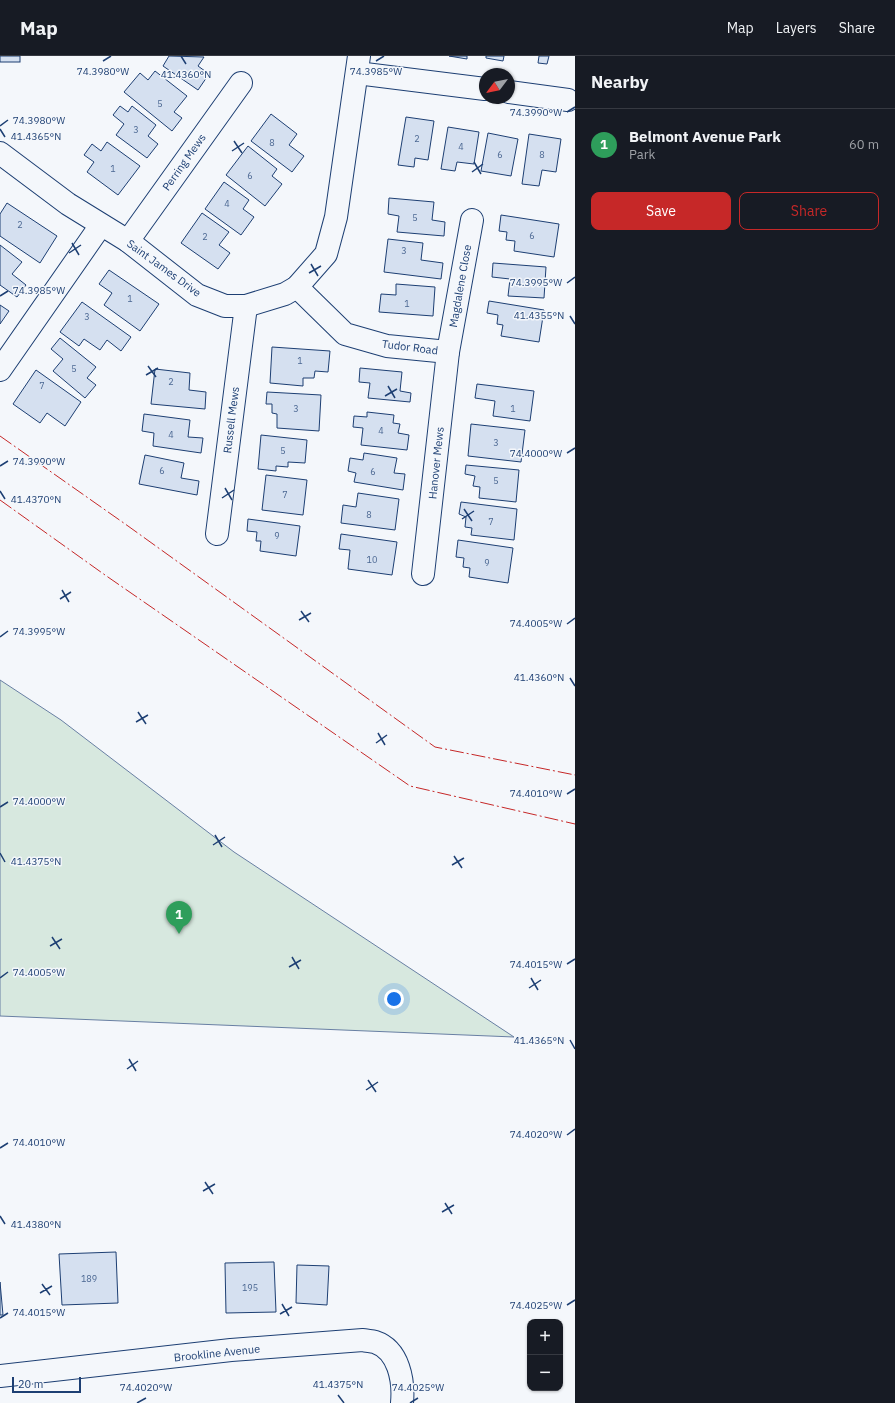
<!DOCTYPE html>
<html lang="en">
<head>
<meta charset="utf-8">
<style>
  body { margin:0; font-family:"IBM Plex Sans",sans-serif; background:#242831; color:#f1f3f6 }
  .controls { position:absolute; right:12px; bottom:12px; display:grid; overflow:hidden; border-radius:8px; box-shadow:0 1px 3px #0004 }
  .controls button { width:36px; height:36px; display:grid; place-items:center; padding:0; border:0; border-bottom:1px solid #363941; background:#171b24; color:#f1f3f6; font:20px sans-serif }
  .compass { position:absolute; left:479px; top:12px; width:36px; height:36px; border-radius:50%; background:#171b24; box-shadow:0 1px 3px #0004; rotate:238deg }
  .scale { position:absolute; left:12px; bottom:10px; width:69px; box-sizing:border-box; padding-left:4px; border:2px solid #1d3f73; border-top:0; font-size:11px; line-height:14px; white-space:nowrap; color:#1d3f73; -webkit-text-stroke:3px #f4f7fb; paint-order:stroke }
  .you { position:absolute; left:394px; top:943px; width:14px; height:14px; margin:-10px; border:3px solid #fff; border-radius:50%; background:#1a73e8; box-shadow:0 0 0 6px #1a73e833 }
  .badge { display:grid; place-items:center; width:26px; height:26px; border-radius:50%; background:#c62828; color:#fff; font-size:13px; font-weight:700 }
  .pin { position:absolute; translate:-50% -33px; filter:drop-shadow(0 1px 2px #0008) }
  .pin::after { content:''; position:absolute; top:21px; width:14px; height:12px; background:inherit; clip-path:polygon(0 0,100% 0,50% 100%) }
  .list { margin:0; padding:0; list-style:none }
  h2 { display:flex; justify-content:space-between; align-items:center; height:52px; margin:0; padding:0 16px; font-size:17px }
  h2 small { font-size:13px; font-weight:400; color:#9ea1a6 }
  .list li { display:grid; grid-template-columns:26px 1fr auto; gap:12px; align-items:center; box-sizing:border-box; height:72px; padding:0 16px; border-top:1px solid #363941 }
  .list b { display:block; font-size:15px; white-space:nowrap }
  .list p { margin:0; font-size:13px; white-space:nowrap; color:#9ea1a6 }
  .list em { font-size:13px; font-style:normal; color:#9ea1a6 }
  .actions { display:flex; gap:8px; padding:12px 16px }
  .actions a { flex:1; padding:9px 0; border:1px solid #c62828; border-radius:8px; text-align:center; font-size:14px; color:#c62828 }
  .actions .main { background:#c62828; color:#fff }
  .map { position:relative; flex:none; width:575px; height:1347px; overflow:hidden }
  header { display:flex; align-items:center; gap:24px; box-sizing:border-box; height:56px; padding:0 20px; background:#171b24; border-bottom:1px solid #363941 }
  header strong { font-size:19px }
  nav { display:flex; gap:22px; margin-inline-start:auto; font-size:14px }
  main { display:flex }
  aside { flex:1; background:#171b24 }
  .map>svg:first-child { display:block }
</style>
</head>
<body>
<header>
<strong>Map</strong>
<nav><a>Map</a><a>Layers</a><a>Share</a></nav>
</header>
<main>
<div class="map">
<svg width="575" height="1347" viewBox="0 0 575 1347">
  <rect width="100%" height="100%" fill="#f4f7fb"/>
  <path fill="#d7e8df" stroke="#687fa3" d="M0,624l61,40 173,132 280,185 -514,-21z"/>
  <g fill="#d5e0f0" stroke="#1d3f73">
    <rect x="0" y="0" width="20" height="6"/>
    <path d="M169,0l35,1 -6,9 11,8 -11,16 -35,-24z"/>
    <path d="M449,0h18v3z"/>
    <path d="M486,0h18l-1,5 -17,-3z"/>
    <path d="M539,0h10l-2,8 -9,-1z"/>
    <path d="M155,15l32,25 -13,16 8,6 -10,13 -48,-39 16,-19 8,7z"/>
    <path d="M120,50l8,6 4,-6 24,19 -8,11 10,8 -11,14 -31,-23 8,-11 -11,-9z"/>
    <path d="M271,58l26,20 -8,11 15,11 -12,16 -41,-31z"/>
    <path d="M406,61l28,4 -6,39 -13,-2 -1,9 -16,-2z"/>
    <path d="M448,71l31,5 -5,32 -17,-2 -2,9 -14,-2z"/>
    <path d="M488,77l30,6 -7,37 -30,-5z"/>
    <path d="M529,78l32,5 -5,33 -14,-2 -3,16 -17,-2z"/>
    <path d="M107,86l33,24 -22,29 -31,-23 7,-10 -10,-7 8,-11 9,7z"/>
    <path d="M248,90l29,23 -5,7 10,8 -17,22 -39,-31z"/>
    <path d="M224,126l25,18 -6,9 11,8 -13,18 -36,-26z"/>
    <path d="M389,142l45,4 -2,18 13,2 -1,14 -47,-4 2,-16 -11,-2z"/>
    <path d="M7,147l50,33 -17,27 -40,-27v-22z"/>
    <path d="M202,157l27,19 -10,13 11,8 -12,16 -37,-26z"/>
    <path d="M501,159l58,9 -5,33 -40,-6 1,-10 -9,-1 1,-8 -8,-1z"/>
    <path d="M388,183l35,4 -2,17 22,3 -2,16 -57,-7z"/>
    <path d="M0,189l22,17 -10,12 14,11 -9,12 -17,-12z"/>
    <path d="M493,207l53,4 -2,31 -36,-2 2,-17 -18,-2z"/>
    <path d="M109,214l50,34 -19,27 -36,-26 8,-12 -13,-9z"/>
    <path d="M396,228l39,3 -2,29 -54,-4 2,-18 15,1z"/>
    <path d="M489,245l55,9 -5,32 -38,-6 2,-11 -6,-1 1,-9 -11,-2z"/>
    <path d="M82,246l49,35 -10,14 -14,-11 -7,10 -16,-11 -5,7 -19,-14z"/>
    <path d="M0,249l9,6 -9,13z"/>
    <path d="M60,282l36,29 -9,11 9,7 -11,13 -32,-27 10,-12 -12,-10z"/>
    <path d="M272,291l58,4 -2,21 -13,-1 -1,7h-11v8l-33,-3z"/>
    <path d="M360,312l42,4 -2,19 11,2 -1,9 -42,-4 2,-15 -11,-1z"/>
    <path d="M155,313l35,4 -1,17 17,2 -1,17 -54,-5z"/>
    <path d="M36,314l45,32 -16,24 -18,-13 -7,10 -27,-19z"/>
    <path d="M477,328l57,7 -4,30 -37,-5 2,-15 -20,-3z"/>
    <path d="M267,336l54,3 -2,36 -42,-3v-14l-5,-1v-9h-6z"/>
    <path d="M367,356l27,3 -1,8 7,1 -2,9 11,2 -2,15 -46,-5 2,-17 -10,-1 1,-11 13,1z"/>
    <path d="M144,358l46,6 -2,17 15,1 -2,15 -48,-7 1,-13 -12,-2z"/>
    <path d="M471,368l54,6 -4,32 -53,-6z"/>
    <path d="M261,379l46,5 -2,23 -17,-1v5l-12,-1v5l-18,-2z"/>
    <path d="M364,397l33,5 -3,15 11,1 -2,16 -49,-8 2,-9 -8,-2 2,-13 13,2z"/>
    <path d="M145,399l39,8 -3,15 18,3 -2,14 -58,-11z"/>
    <path d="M466,409l53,5 -3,32 -37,-4 1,-11 -7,-1 2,-10 -10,-2z"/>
    <path d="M266,419l41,5 -4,35 -41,-5z"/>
    <path d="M358,437l41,6 -4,31 -54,-7 2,-18 13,2z"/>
    <path d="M461,446l56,7 -3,31 -43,-5 1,-7 -7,-1 1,-10 -7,-3z"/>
    <path d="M248,463l52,7 -4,30 -36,-5 1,-10h-5l1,-9 -10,-1z"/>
    <path d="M341,478l56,8 -5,33 -44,-6 2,-19 -11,-1z"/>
    <path d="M458,484l55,8 -5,35 -39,-6 1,-9 -7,-1 1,-9 -8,-1z"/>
    <path d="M116,1196l2,51 -56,2 -3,-51z"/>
    <path d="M274,1206l2,50 -50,1 -1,-50z"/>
    <path d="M297,1209l32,1 -2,39 -31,-2z"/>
    <path d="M0,1226l3,33h-3z"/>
  </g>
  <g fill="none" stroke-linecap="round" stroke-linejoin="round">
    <defs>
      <g id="minor">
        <path d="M357,17l128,16"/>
        <path d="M509,36l59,8"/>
        <path d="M0,97l68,51 60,37 69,54 28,11h21l39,-12 12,-7 29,-33 10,-37 23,-161"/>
        <path d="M128,185l113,-158"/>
        <path d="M297,231l48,47 42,12 61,6"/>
        <path d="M0,314l101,-145"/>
        <path d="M217,478l29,-228"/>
        <path d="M423,518l25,-222 24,-132"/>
        <path d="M0,1320l231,-26 132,-10c4,1 8,1 12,2 24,8 29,39 27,61"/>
      </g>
    </defs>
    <use href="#minor" stroke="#1d3f73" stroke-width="24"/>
    <use href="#minor" stroke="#f4f7fb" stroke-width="22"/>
    <g stroke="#c62828" stroke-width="1" stroke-dasharray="14 3 2 3" stroke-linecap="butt">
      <path d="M0,380l128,90 307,221 140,28"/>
      <path d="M0,444l105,75 305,211 165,38"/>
    </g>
  </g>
  <path fill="none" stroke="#1d3f73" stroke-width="1.5" d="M181,0l5,8M103,5l8,-5M376,5l8,-5M567,56l8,-5M0,70l8,-6M0,73l5,8M234,85l8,12M232,95l12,-8M474,106l7,12M472,116l11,-8M72,187l7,12M69,197l12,-8M311,208l7,12M309,217l12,-7M567,227l8,-6M0,240l8,-5M570,260l5,8M148,310l8,11M146,319l12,-7M388,330l7,12M385,340l12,-7M567,397l8,-5M0,410l8,-5M225,432l7,12M0,435l5,8M222,442l12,-8M464,453l8,12M462,463l12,-8M62,534l7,12M60,543l11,-7M301,555l8,11M299,564l12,-7M567,568l8,-6M0,581l8,-6M570,622l5,8M138,656l8,12M136,666l12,-7M378,677l7,12M376,687l11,-8M567,738l8,-5M0,751l8,-5M215,779l7,12M213,789l12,-8M0,797l5,9M454,800l8,12M452,809l12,-7M52,881l8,12M50,890l12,-7M292,901l7,12M567,908l8,-5M289,911l12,-7M0,922l8,-6M531,922l7,12M529,932l12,-8M570,984l5,9M129,1003l7,12M127,1013l11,-8M368,1024l8,12M366,1034l12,-8M567,1079l8,-6M0,1092l8,-5M205,1126l8,12M203,1135l12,-7M445,1147l7,11M442,1156l12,-7M0,1160l5,8M42,1228l8,11M40,1237l12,-7M282,1248l7,12M567,1249l8,-5M280,1258l12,-7M0,1262l8,-5M338,1339l6,8M137,1347l9,-5M410,1347l8,-5"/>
  <g text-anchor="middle" stroke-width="3" stroke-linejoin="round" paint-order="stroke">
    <g font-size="9" fill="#4b6792">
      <text x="160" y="51">5</text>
      <text x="136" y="77">3</text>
      <text x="417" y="86">2</text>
      <text x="272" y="90">8</text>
      <text x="461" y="94">4</text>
      <text x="500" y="102">6</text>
      <text x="542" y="102">8</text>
      <text x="113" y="116">1</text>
      <text x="250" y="123">6</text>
      <text x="227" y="151">4</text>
      <text x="415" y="165">5</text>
      <text x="20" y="172">2</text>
      <text x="532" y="183">6</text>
      <text x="205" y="184">2</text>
      <text x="404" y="198">3</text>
      <text x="130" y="246">1</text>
      <text x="407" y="251">1</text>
      <text x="87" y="264">3</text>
      <text x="300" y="308">1</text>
      <text x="74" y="316">5</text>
      <text x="171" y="329">2</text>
      <text x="42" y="333">7</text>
      <text x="296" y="356">3</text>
      <text x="513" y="356">1</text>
      <text x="381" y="378">4</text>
      <text x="171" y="382">4</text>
      <text x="496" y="390">3</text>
      <text x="283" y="398">5</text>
      <text x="162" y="418">6</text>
      <text x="373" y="419">6</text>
      <text x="496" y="428">5</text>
      <text x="285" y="442">7</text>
      <text x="369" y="462">8</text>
      <text x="491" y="469">7</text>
      <text x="277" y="483">9</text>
      <text x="372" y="507">10</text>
      <text x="487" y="510">9</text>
      <text x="89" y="1226">189</text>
      <text x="250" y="1235">195</text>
    </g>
    <g font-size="11" fill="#1d3f73" stroke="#f4f7fb">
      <text transform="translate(184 106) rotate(-55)" y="4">Perring Mews</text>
      <text transform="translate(164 212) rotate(36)" y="4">Saint James Drive</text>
      <text transform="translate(460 230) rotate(-80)" y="4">Magdalene Close</text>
      <text transform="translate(410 291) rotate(7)" y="4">Tudor Road</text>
      <text transform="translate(231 364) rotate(-83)" y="4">Russell Mews</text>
      <text transform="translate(436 407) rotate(-84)" y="4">Hanover Mews</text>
      <text transform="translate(217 1297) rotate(-6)" y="4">Brookline Avenue</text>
    </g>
  </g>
  <g font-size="10" text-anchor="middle" fill="#1d3f73" stroke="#f4f7fb" stroke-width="3" stroke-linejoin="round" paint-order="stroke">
    <text x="103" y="19">74.3980°W</text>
    <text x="376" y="19">74.3985°W</text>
    <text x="186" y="22">41.4360°N</text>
    <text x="536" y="60">74.3990°W</text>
    <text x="39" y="68">74.3980°W</text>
    <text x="36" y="84">41.4365°N</text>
    <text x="536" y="230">74.3995°W</text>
    <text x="39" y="238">74.3985°W</text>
    <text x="539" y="263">41.4355°N</text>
    <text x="536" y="401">74.4000°W</text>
    <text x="39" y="409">74.3990°W</text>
    <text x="36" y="447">41.4370°N</text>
    <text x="536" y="571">74.4005°W</text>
    <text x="39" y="579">74.3995°W</text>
    <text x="539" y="625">41.4360°N</text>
    <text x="536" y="741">74.4010°W</text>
    <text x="39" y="749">74.4000°W</text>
    <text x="36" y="809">41.4375°N</text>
    <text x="536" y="912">74.4015°W</text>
    <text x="39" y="920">74.4005°W</text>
    <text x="539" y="988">41.4365°N</text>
    <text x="536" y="1082">74.4020°W</text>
    <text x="39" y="1090">74.4010°W</text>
    <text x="36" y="1172">41.4380°N</text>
    <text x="536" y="1253">74.4025°W</text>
    <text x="39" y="1260">74.4015°W</text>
    <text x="338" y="1332">41.4375°N</text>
    <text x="146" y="1335">74.4020°W</text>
    <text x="418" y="1335">74.4025°W</text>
  </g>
</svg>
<div class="controls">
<button>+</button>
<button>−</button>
</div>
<svg class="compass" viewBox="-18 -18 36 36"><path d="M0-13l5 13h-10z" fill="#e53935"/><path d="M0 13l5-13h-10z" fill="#9ea1a6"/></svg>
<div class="scale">20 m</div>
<div class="you"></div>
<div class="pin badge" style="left:179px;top:878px;background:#2e9e5b">1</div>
</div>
<aside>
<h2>Nearby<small></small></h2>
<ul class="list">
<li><span class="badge" style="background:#2e9e5b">1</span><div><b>Belmont Avenue Park</b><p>Park</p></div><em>60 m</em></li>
</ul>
<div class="actions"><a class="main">Save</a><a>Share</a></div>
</aside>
</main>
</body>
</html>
